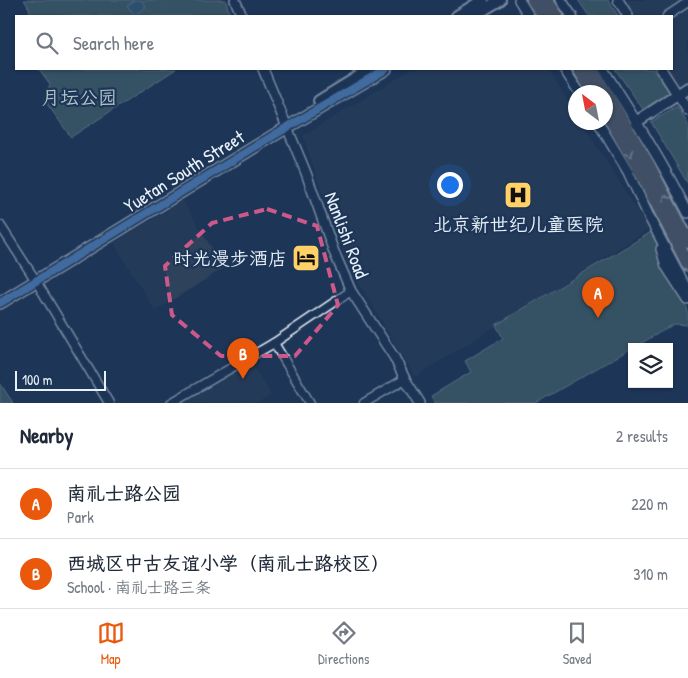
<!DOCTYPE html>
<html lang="en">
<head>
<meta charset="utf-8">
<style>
  body { margin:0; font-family:"Patrick Hand","LXGW WenKai TC",sans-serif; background:#f6f6f7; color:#1f2937 }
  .controls { position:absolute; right:15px; bottom:15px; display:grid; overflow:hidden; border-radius:0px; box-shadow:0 1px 4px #0004 }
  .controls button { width:45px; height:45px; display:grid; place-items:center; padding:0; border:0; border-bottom:1px solid #e0e1e3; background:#fff; color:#1f2937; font:25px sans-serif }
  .compass { position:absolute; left:568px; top:85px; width:45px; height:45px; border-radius:50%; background:#fff; box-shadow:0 1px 4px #0004; rotate:328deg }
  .scale { position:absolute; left:15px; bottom:12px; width:91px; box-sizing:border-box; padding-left:5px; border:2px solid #e8f1f8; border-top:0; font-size:14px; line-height:18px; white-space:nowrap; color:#e8f1f8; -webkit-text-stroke:4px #1d3557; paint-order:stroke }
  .you { position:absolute; left:449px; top:184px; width:18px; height:18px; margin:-12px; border:4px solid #fff; border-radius:50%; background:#1a73e8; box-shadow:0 0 0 8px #1a73e833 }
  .badge { display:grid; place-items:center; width:32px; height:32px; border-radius:50%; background:#ea580c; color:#fff; font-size:16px; font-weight:700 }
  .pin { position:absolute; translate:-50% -41px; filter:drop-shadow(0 1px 2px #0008) }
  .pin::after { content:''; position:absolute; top:26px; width:18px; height:15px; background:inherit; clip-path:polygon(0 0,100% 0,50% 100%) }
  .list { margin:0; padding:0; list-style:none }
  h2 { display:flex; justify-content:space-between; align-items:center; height:65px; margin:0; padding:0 20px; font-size:21px }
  h2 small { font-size:16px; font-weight:400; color:#747a83 }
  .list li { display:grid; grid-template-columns:32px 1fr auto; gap:15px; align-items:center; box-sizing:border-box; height:70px; padding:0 20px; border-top:1px solid #e0e1e3 }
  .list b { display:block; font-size:19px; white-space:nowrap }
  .list p { margin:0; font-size:16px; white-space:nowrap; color:#747a83 }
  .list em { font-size:16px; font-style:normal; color:#747a83 }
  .icon { flex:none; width:28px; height:28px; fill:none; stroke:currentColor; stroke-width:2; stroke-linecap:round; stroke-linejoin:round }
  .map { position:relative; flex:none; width:688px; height:403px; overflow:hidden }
  .search { position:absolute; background:#fff; box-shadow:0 1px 4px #0004; left:15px; right:15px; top:15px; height:55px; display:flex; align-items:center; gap:12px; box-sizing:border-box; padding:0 18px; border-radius:0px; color:#747a83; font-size:19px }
  .sheet { height:205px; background:#fff }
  nav { display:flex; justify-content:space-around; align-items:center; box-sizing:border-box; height:70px; border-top:1px solid #e0e1e3; background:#fff; font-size:14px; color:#747a83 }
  nav a { display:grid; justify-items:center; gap:2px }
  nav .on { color:#ea580c }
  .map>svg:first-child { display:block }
</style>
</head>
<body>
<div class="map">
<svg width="688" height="403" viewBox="0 0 688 403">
  <rect width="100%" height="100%" fill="#1d3557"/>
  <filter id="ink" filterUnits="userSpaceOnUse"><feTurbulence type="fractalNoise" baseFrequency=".02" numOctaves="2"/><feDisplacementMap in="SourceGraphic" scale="10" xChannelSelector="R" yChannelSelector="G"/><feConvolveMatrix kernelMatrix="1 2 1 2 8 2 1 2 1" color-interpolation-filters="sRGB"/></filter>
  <g filter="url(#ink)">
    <g fill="#2f425c">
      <path d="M616,0h72v119l-30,-50h14v-53h-46z"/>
      <path d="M412,69h136l27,43 1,10 6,1 67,106 -234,148 -69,-116 -43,-125z"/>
      <path d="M183,201l41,67 -69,43 -41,-68z"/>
      <path d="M251,363l20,32 -13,8h-73z"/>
    </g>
    <g fill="#537373" stroke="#9eb2b6">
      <path d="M24,0h202l4,16h-199l-2,-8z"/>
      <path d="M578,0h30l10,16h-29z"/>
      <path d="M39,69h137l-105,68 -26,-36 5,-17z"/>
      <path d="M615,69h38l18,26 -26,17z"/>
      <path d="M677,107l11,17v60l-37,-62z"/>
      <path d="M651,232l32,67 5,12v14l-14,-1 -39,23h-3v1l-96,55h-101l-4,-7 40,-24 -6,-11 38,-23 -7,-13z"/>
      <path d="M0,383l13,20h-13z"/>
    </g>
    <path fill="#436f89" stroke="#85a3b5" d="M133,0h8l5,7 -11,8 -8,-9 6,-5z"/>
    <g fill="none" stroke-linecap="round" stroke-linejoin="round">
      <defs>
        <g id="minor">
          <path d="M667,16l21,-14"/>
          <path d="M0,225l36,56 73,122"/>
          <path d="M274,343l36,60"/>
          <path d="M171,403l103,-60 77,-52"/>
          <path d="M364,403l41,-24"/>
        </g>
        <g id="tertiary">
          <path d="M235,0l7,16"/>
          <path d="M519,0l10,16"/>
          <path d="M561,0l11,16"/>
          <path d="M618,0l10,16"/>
          <path d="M263,69l43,104 28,79 17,39 43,66 11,22 15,24"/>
          <path d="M564,69l15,23"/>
          <path d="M603,69c30,47 60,94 85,144"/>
          <path d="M661,69l27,42"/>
          <path d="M598,122l30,50 22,47 38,72"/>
          <path d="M661,249l5,17 22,34"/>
        </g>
        <g id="secondary">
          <path d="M457,16l26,-16"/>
          <path d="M473,16l27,-16"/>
          <path d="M319,101l52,-32"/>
          <path d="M636,122l52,-34"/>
          <path d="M0,303l271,-166 115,-68"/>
        </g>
        <g id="trunk">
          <path d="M533,0l11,16"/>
          <path d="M546,0l11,16"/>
          <path d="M579,69l14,23"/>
          <path d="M592,69l56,95 40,77"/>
          <path d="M606,112l34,59 48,93"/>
        </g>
      </defs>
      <use href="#minor" stroke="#e8f1f8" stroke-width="11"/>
      <use href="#tertiary" stroke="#e8f1f8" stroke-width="12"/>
      <use href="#secondary" stroke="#e8f1f8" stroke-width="14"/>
      <use href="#trunk" stroke="#e8f1f8" stroke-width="16"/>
      <use href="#minor" stroke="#1d3557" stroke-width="8"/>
      <use href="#tertiary" stroke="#1d3557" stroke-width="9"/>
      <use href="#secondary" stroke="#1d3557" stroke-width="10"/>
      <use href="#trunk" stroke="#6a7074" stroke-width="12"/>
      <defs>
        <path id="cycleway" d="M0,303l271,-166 115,-68"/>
      </defs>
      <use href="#cycleway" stroke="#1d3557" stroke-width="11"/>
      <use href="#cycleway" stroke="#6dadf4" stroke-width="8"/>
    </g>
    <defs><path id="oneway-chevron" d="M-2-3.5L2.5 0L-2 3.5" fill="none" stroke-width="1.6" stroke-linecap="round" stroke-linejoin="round" transform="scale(1.25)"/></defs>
    <g stroke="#b6bdc3">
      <use href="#oneway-chevron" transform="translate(630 154) rotate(60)"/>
      <use href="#oneway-chevron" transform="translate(666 198) rotate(-117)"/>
    </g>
  </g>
  <path d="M0 0H688V403H0ZM267,209l50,17 21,79 -43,51h-74l-49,-41 -7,-49 47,-43z" fill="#1d3557" fill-opacity=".55" fill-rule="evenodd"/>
  <path fill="none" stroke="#cd598a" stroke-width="4" stroke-dasharray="10 6" stroke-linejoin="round" d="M267,209l50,17 21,79 -43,51h-74l-49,-41 -7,-49 47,-43z"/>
  <defs>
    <symbol id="hospital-square" viewBox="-11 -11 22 22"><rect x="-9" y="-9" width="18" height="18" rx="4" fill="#ffd166" stroke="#1d3557"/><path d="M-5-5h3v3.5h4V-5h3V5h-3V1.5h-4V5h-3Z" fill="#111"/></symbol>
    <symbol id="hotel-square" viewBox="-11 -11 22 22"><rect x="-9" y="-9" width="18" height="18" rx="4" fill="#ffd166" stroke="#1d3557"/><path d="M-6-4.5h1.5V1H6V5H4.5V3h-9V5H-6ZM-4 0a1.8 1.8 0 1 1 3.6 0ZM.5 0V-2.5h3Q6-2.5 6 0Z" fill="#111"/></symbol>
  </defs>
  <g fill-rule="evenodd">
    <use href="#hospital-square" x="502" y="179" width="32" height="32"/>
    <use href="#hotel-square" x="290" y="242" width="32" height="32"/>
  </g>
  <g text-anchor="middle" stroke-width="4.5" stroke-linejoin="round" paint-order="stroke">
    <g font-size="19" fill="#b4c5c9" stroke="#1d3557">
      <text x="79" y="104">月坛公园</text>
    </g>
    <g font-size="19" fill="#e8f1f8" stroke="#1d3557">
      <text transform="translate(184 171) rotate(-32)" y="7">Yuetan South Street</text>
      <text transform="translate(347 235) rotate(69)" y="7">Nanlishi Road</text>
    </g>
    <g font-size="19" fill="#e8f1f8" stroke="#1d3557">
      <text x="518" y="231">北京新世纪儿童医院</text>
      <text x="287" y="265" text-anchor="end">时光漫步酒店</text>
    </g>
  </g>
</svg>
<div class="controls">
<button><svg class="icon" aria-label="layers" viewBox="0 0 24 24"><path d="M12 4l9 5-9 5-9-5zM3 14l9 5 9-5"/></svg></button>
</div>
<svg class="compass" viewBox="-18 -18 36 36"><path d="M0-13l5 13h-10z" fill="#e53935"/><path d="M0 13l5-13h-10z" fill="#747a83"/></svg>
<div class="scale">100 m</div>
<div class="you"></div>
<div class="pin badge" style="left:598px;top:318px">A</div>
<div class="pin badge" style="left:243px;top:379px">B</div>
<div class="search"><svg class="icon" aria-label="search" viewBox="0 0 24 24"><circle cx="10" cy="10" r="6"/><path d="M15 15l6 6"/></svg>Search here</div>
</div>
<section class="sheet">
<h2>Nearby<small>2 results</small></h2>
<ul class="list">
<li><span class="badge">A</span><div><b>南礼士路公园</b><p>Park</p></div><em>220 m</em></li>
<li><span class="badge">B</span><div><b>西城区中古友谊小学（南礼士路校区）</b><p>School · 南礼士路三条</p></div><em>310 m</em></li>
</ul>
</section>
<nav>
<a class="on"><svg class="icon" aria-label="map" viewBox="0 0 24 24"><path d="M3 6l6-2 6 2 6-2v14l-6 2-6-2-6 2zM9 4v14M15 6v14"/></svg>Map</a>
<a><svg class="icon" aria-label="directions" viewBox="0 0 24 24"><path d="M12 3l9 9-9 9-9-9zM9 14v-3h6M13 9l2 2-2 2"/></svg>Directions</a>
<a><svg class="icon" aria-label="saved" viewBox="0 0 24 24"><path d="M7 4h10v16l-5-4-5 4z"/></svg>Saved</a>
</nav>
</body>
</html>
